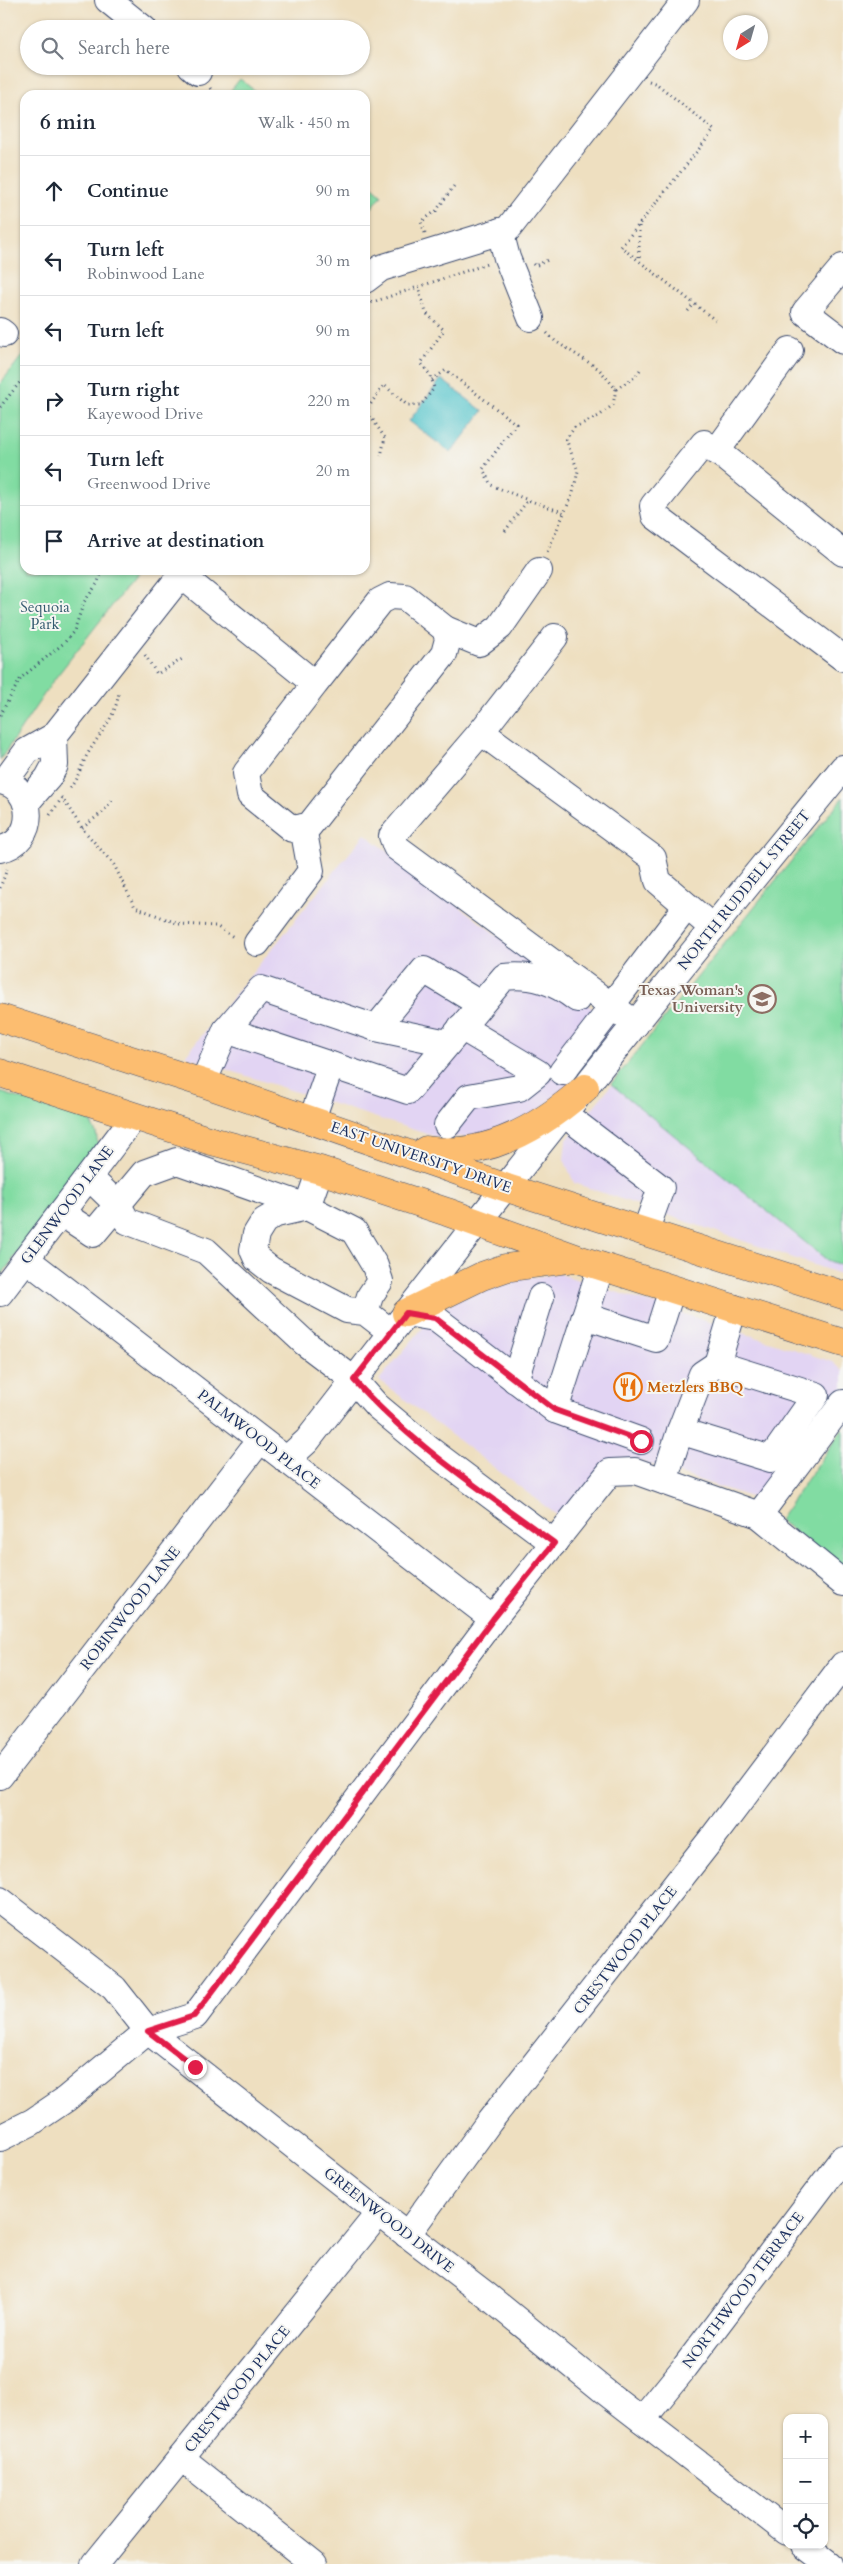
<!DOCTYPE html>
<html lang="en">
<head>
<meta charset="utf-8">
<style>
  body { margin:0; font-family:Cardo,serif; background:#f2f2f3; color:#1f2937 }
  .controls { position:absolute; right:15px; bottom:15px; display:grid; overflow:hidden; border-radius:10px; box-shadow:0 1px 4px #0004 }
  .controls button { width:45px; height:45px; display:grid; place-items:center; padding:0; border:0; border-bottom:1px solid #e0e1e3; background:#fff; color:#1f2937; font:25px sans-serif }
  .compass { position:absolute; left:723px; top:15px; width:45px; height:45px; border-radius:50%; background:#fff; box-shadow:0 1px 4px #0004; rotate:217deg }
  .stop { position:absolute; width:15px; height:15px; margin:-11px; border:4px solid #e11d48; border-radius:50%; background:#fff }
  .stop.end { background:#e11d48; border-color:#fff; box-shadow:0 1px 5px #0008 }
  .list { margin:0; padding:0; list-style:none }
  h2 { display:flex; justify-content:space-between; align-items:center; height:65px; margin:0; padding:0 20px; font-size:21px }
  h2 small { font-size:16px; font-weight:400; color:#747a83 }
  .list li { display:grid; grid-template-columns:32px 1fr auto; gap:15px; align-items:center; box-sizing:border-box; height:70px; padding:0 20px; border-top:1px solid #e0e1e3 }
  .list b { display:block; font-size:19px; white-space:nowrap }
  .list p { margin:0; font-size:16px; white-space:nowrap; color:#747a83 }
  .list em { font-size:16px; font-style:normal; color:#747a83 }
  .icon { flex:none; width:28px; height:28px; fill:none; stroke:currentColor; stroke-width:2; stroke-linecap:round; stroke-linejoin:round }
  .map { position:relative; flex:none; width:843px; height:2564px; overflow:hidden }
  .search { position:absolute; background:#fff; box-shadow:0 1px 4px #0004; left:20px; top:20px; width:350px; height:55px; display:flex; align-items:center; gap:12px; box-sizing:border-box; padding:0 18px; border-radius:28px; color:#747a83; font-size:19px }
  .panel { position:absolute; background:#fff; box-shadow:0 1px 4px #0004; left:20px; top:90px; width:350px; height:485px; border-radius:15px }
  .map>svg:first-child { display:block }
</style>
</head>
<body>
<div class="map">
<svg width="843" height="2564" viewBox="0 0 843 2564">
  <rect width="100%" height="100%" fill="#f6f6f2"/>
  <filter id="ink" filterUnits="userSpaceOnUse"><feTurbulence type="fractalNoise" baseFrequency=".02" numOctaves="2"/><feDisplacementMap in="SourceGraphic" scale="10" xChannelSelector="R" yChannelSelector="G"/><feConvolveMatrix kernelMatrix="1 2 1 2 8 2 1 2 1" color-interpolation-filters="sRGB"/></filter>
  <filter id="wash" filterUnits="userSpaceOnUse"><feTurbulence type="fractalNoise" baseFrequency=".0096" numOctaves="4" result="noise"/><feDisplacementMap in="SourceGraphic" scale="20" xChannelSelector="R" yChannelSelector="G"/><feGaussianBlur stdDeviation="1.12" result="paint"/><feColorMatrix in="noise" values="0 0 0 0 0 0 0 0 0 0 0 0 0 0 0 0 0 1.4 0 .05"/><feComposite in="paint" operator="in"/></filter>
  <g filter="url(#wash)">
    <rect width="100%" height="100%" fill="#eedfc0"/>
    <g fill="#e2d4f3">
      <path d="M843,797v478l-269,-92 -10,-24 2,-18z"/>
      <path d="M365,834l254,195 -42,48 -50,45 -61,15h-30l-251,-81z"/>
      <path d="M560,1274l273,88 10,9v21l-84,108 -109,-36 -21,-6h-12l-11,6 -44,55 -183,-139 47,-56 32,-27 23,-14z"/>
    </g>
    <g fill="#81dca2" stroke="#4e8680">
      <path d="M240,79l20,16h-33z"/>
      <path d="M365,180l17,15 -17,21z"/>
      <path d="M25,352v218h115l-87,111 -53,79v-376z"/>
      <path d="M843,797v469l-16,-6 -216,-176z"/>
      <path d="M0,1092l90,29 6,12 2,12 -98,132z"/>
      <path d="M843,1428v141l-64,-49z"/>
    </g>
    <path fill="#59c6cc" stroke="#3a7a95" d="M441,379l42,32 -32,42 -42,-32z"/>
  </g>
  <g filter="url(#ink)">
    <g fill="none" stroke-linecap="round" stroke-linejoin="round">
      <defs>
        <g id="minor">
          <path d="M108,0l36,29"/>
          <path d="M191,66l7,6"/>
          <path d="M500,231l7,27 24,60"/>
          <path d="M843,267l-38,45 38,29"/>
          <path d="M365,280l16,-12 127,-39 178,-229"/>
          <path d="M0,331l4,3"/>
          <path d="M716,452l74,-102"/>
          <path d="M843,553l-117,-95 -22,-15 -51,63 2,10 188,142"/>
          <path d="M181,575l134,109 -69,89 4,22 42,34 17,-3 135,-172 4,-15 -3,-10 -40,-32 -15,-1 -10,5 -65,83"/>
          <path d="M445,629l34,14 21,-16 39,-56"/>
          <path d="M555,637l-74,95 172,126 5,23 55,47"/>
          <path d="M481,732l-89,104 4,11 240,177"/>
          <path d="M0,781c37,6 37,62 0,68"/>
          <path d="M5,781l22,-30 27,-15 131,-166"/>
          <path d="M26,803l22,-25 7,-13 -1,-29"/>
          <path d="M257,943l54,-72 -8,-44"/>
          <path d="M611,1006l76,-100"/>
          <path d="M447,1043l-71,-15 48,-58 56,34"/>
          <path d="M331,1065l-105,-35 35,-41 115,39"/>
          <path d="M562,1072l41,-53"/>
          <path d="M203,1083l23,-53"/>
          <path d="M564,1114l97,74 -16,44"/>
          <path d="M312,1119l19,-54 77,26 96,-114c29,-3 50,4 73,22"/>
          <path d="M447,1125l22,-28 50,-9 19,-15 -77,-46"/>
          <path d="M89,1177l29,28 9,16 79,30 99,92 49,37 23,26 53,44 124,93"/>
          <path d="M61,1213l32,21 51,-61 33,-12 130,46 13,-37"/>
          <path d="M26,1259l467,360"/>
          <path d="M0,1293l134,-176"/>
          <path d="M365,1312l-18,-2 -76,-40 -14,-11 -4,-9 3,-16 8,-13 12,-7 31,-7 47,24 21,35 5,15 -10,15 -5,16 26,20"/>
          <path d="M406,1313l29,5 120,92 86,31"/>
          <path d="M585,1316l71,23 16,-50"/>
          <path d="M515,1380l26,-83"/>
          <path d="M555,1410l46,-144"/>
          <path d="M680,1431l22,-57 15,-10"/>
          <path d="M286,1460l21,-19c175,-227 354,-451 536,-673"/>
          <path d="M664,1481l16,-50 91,28 45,-64 -99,-31 17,-56"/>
          <path d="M759,1515l84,-112"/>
          <path d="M0,1776l260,-336"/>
          <path d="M0,1900l114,88 34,43 231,182 106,81 118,96 184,142"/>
          <path d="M0,2138l32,-16 34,-23 82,-68 47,-15 298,-397 117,-147 25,-1 124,44 84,68"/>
          <path d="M407,2235l82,-113 224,-285 130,-172"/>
          <path d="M642,2420l43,-53 158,-209"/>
          <path d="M181,2458l133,106"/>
          <path d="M804,2545l25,19"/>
          <path d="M95,2564l284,-351"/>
        </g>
        <g id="major">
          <path d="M0,1018l203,65 304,105 336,107"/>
          <path d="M0,1073l208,67 112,30 127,42 131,47 265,84"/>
          <path d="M426,1150c60,9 115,-23 159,-62"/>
          <path d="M406,1313l76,-37 23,-8 64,-9"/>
        </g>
      </defs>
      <use href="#minor" stroke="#3b496d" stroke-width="28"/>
      <use href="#major" stroke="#3b496d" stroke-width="29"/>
      <g stroke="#3b496d" stroke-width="3" stroke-dasharray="1 4" stroke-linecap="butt">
        <path d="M649,81l8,3 57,46 -93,117 94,73"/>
        <path d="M210,88l5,7"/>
        <path d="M639,226v35"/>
        <path d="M425,233l-4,-11 15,-11 18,-25"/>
        <path d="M533,264l2,2 15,-7"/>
        <path d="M365,310l5,-7 117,-39"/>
        <path d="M688,311l6,-7"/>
        <path d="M547,333l8,8 44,28 17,20 -3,16 -14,11 -24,11 -9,12 12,32 -5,22 -26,59"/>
        <path d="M432,380l14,-10 70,54 -33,45 8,16 37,15"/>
        <path d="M616,389l19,-12 7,-10"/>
        <path d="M0,407l25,-31"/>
        <path d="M365,412l19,-27 23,20h14l13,-17 -3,-12 -10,-13 23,-33 -18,-17 -7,-26"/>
        <path d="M365,414l8,6 12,18 -4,18"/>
        <path d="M505,531l23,-31 37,13"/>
        <path d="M145,655l12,19 27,-16"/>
        <path d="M0,715l21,-37 43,-35 10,-12 10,-29 13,-18 6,-14"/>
        <path d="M70,788c7,-9 10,-18 15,-29 12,-24 30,-38 34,-67"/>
        <path d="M50,815l12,-17 20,30 32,37 21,42 44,17 37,2 19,12"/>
        <path d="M82,828l21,-16 10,-13"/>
        <path d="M0,888l7,-19"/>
      </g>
      <use href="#minor" stroke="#fff" stroke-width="26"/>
      <use href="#major" stroke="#fcbd6f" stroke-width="28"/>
    </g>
  </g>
  <g fill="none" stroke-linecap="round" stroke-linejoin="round" filter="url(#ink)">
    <path stroke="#e11d48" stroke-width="6" d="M195,2067l-47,-36 46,-15 299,-397 61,-76c-69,-51 -144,-99 -200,-163l52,-67 29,5 120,92 86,31"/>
  </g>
  <defs>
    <symbol id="university-ring" viewBox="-11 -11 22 22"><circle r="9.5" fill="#f6f6f2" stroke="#8d6e63" stroke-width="1.5"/><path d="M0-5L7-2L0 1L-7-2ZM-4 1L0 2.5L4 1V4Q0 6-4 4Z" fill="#8d6e63"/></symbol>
    <symbol id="restaurant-ring" viewBox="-11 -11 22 22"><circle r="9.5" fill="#f6f6f2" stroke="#e8710a" stroke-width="1.5"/><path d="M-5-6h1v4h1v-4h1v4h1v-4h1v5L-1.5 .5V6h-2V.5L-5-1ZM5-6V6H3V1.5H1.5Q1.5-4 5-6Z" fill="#e8710a"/></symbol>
  </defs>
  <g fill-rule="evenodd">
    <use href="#university-ring" x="746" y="983" width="32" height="32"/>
    <use href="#restaurant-ring" x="612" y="1371" width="32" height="32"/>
  </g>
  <g text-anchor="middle" stroke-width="4" stroke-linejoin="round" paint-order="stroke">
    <g font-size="15" fill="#345a6f" stroke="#f6f6f2">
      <text x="45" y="612">Sequoia<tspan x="45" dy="17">Park</tspan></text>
    </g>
    <g font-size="15" fill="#1b2f5e" stroke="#f6f6f2">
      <text transform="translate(744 890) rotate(-51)" y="5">NORTH RUDDELL STREET</text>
      <text transform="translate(421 1157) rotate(19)" y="5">EAST UNIVERSITY DRIVE</text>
      <text transform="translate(67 1205) rotate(-53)" y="5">GLENWOOD LANE</text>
      <text transform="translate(259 1439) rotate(38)" y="5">PALMWOOD PLACE</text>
      <text transform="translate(130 1608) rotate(-52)" y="5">ROBINWOOD LANE</text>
      <text transform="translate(625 1950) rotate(-52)" y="5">CRESTWOOD PLACE</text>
      <text transform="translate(389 2220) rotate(38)" y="5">GREENWOOD DRIVE</text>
      <text transform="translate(743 2290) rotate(-53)" y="5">NORTHWOOD TERRACE</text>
      <text transform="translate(237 2389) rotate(-51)" y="5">CRESTWOOD PLACE</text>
    </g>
    <g font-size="15" font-weight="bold" fill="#785e54" stroke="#f6f6f2" text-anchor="end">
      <text x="743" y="995">Texas Woman's<tspan x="743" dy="17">University</tspan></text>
    </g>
    <g font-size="15" font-weight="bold" fill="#c56008" stroke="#f6f6f2" text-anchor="start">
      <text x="647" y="1392">Metzlers BBQ</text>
    </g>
  </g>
</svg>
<div class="controls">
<button>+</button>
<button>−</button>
<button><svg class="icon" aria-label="locate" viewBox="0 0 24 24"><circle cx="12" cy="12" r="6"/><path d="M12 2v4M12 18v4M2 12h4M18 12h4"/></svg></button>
</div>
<svg class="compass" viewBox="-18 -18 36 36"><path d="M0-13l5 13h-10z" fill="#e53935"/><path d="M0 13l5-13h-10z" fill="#747a83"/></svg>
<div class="stop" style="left:641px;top:1441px"></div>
<div class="stop end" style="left:195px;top:2067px"></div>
<div class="search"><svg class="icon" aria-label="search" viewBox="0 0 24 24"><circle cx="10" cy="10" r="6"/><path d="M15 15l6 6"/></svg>Search here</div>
<section class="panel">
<h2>6 min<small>Walk · 450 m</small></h2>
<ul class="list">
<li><svg class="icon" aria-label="ahead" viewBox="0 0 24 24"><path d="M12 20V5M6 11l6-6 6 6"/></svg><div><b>Continue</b></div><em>90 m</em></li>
<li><svg class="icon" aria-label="left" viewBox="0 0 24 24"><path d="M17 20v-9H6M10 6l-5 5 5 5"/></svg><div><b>Turn left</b><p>Robinwood Lane</p></div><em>30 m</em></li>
<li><svg class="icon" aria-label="left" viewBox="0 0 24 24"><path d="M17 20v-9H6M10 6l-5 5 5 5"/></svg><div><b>Turn left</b></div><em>90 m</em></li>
<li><svg class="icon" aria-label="right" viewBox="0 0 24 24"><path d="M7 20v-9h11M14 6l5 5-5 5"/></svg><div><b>Turn right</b><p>Kayewood Drive</p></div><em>220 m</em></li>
<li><svg class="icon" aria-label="left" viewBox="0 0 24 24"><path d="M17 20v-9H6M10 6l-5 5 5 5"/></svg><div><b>Turn left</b><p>Greenwood Drive</p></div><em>20 m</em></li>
<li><svg class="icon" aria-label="arrive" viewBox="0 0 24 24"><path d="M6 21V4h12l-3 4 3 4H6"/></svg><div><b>Arrive at destination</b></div></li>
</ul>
</section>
</div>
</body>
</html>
